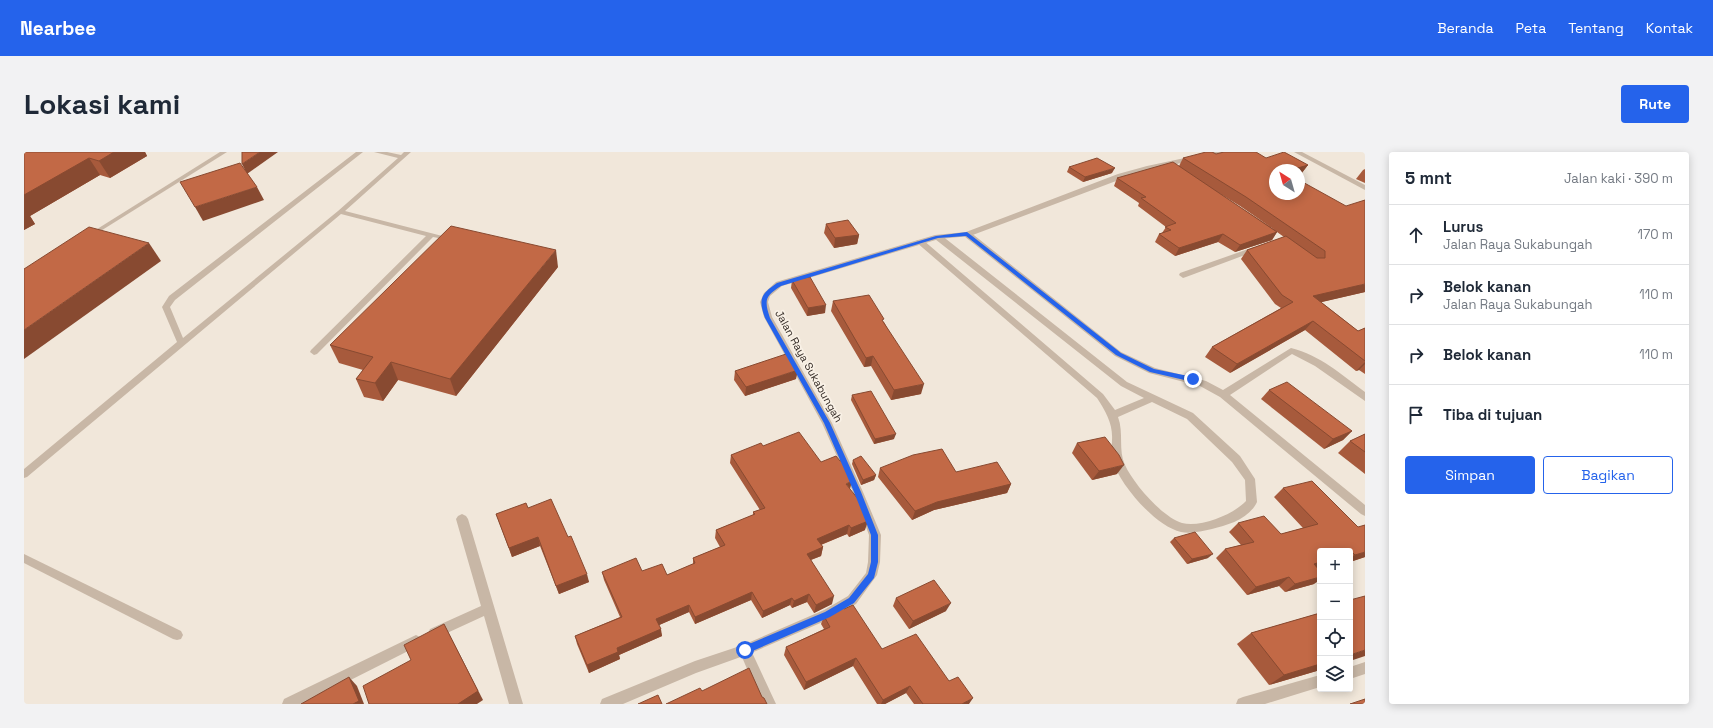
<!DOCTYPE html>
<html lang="id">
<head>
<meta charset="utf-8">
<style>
  body { margin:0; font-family:"Space Grotesk",sans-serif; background:#f2f2f3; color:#1f2937 }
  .controls { position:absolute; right:12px; bottom:12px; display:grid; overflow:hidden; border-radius:4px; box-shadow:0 2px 10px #0003 }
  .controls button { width:36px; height:36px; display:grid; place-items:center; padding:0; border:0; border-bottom:1px solid #e0e1e3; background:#fff; color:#1f2937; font:20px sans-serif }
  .compass { position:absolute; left:1245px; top:12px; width:36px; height:36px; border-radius:50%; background:#fff; box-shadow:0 2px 10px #0003; rotate:323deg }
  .stop { position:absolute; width:12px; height:12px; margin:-9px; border:3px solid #2563eb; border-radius:50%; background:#fff }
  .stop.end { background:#2563eb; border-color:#fff; box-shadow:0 1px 4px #0008 }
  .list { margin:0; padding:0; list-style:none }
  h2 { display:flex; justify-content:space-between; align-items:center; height:52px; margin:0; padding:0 16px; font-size:17px }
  h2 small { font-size:13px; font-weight:400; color:#747a83 }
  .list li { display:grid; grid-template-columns:26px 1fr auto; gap:12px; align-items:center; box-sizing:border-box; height:60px; padding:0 16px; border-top:1px solid #e0e1e3 }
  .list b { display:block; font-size:15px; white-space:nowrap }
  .list p { margin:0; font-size:13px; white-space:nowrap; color:#747a83 }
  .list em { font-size:13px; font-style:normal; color:#747a83 }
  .actions { display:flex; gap:8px; padding:12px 16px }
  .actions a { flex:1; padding:9px 0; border:1px solid #2563eb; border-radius:4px; text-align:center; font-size:14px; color:#2563eb }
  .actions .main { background:#2563eb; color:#fff }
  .icon { flex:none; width:22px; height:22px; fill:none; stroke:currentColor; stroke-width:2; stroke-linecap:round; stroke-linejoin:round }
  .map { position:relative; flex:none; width:1341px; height:552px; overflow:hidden; border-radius:4px }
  header { display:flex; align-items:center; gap:24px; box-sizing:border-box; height:56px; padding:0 20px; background:#2563eb; color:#fff }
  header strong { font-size:19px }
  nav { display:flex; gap:22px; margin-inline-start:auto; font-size:14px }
  .intro { display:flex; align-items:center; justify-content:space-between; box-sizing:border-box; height:96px; padding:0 24px }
  h1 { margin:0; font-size:28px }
  .button { padding:10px 18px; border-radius:4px; background:#2563eb; color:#fff; font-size:14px; font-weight:700 }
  main { display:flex; gap:24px; padding:0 24px }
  aside { flex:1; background:#fff; border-radius:4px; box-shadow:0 2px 10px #0003 }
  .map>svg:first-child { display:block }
</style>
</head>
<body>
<header>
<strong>Nearbee</strong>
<nav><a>Beranda</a><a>Peta</a><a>Tentang</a><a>Kontak</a></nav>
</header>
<div class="intro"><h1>Lokasi kami</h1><a class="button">Rute</a></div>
<main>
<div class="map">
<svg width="1341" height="552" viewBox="0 0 1341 552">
  <rect width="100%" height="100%" fill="#f1e7da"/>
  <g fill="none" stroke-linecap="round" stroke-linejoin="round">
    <g fill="#c8b7a6" fill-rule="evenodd">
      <path d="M196,0h7l-136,85 -2,1 -3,-2z"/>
      <path d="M332,0h7l-188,148 -5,7 13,31 155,-127 60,-53 -24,-6h13l14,3 3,-3h7l-66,59 109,28v2l-21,-4 -116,117 -3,1 -4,-3 1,-2 115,-114 -85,-22 -314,263 -3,1v-9l153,-127 -15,-35 7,-11z"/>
      <path d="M0,402l157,77 2,4 -2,4 -4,1 -4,-1 -149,-76z"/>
    </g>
    <g fill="#c8b7a6" fill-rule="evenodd">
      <path d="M1270,0h8l63,33v5z"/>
      <path d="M940,80h6l151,120 34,16 51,13 17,9 68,-42c29,7 51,27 74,44v9l-50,-35 -23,-12 -62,41 135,110v11l-4,-2 -141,-117 -20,-11 -51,-13 -34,-17 -151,-120z"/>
      <path d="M911,83h6l186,147 66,31 47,43 15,23 2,23c-8,17 -29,23 -45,27 -10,2 -21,5 -31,3 -26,-6 -62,-48 -69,-73 -1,-6 0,-13 0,-19 1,-16 -6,-28 -15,-42l-181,-156 1,-2h6l180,154 12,16 29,-12 -23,-12 -186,-147zM1128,250l35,17 45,43 13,18 1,21c-12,13 -45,27 -64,22 -20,-6 -49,-40 -57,-58 -7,-15 -1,-32 -7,-48z"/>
      <path d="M1230,95h6l1,2 -75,28 -3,1 -4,-3 1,-2z"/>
      <path d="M438,362l4,2 2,3 55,185h-14l-25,-88 -50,23 -4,-2 -2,-4 2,-4 51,-23 -25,-87 2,-3z"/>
      <path d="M392,483l4,2 2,4 -2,4 -117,59h-21l2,-5z"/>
      <path d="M721,492l4,2 27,58h-14l-23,-54 2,-4z"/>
      <path d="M1341,510v12l-15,5v-12z"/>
      <path d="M1296,523v12l-55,17h-29l2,-5 5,-2z"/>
    </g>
    <path fill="#c8b7a6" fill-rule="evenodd" d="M1189,0h13l-3,2 -74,16 -25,8 -154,58 -31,3 -157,47 -12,10 -2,6 4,15 60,106 31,69 18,43 -1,27 -3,13 -21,29 -24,14 -83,36 -53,19 -73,31h-23l2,-5 93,-38 48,-16 81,-35 24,-14 18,-23 2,-11 1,-27 -16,-43 -31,-69 -58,-106 -4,-15 4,-9 12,-11 159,-47 31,-3 152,-58 29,-8z"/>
  </g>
  <g fill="#a75a3c" fill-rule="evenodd">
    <path d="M0,0h121l2,4 -37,22 -10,-3 -70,41 5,8 -11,6z"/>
    <path d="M1192,2l50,4 42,7 -7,9 -2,1v-5h-24l90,122 -44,10 37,29 7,-3v46l-6,-4 -3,1 -51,-41 -75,43 -25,-16 7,-10 69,-39 -6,-4 -34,-45 6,-9 37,-13 -7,-5 -5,8 -37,12 -17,-10 -43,14 -20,-14 4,-8 3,-1 4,-6 -28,-21 1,-3 -25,-17 3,-8 62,-12 4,-8zM1190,38l26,16 35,24z"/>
    <path d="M1045,15l43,6 -29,9 -16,-10z"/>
    <path d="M1341,17v14l-9,-4 7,-9z"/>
    <path d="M802,72l33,11 -2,9 -23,4 -10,-15z"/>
    <path d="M534,115l-102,129 -58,-16 -15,21 -19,-4 -8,-18 7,-9 -24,-7 -9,-18z"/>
    <path d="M768,128l33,33 -18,3 -16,-28z"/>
    <path d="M809,149l51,21 37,72 -30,6 -20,-34 -7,1 -33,-56z"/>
    <path d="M711,219l61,8 -51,17 -11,-16z"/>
    <path d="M1245,238l83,41 -9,9 -19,9 -63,-50z"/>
    <path d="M828,243l42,44 -20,5 -23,-44z"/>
    <path d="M1341,282v40l-27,-21 12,-12z"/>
    <path d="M1053,291l40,31 -25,6 -20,-27z"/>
    <path d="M739,294l58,16 29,27 15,41 -16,7 -2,-3 -26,11 2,2 -2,9 -10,4 21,44 -18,9 -7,-11 -15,6 -2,-3 -28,13 -11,-18 -56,24 -6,-12 -30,13 3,11 -43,19 1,4 -31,14 -12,-29 -2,-8 45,-19 -16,-37 -2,-8 40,-1 25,4 26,-11v-6l27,-11 -5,-9 1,-8 37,-15v-3l7,-2 -30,-47 1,-8z"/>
    <path d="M829,308l23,15 -2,5 -13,5 -9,-21z"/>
    <path d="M856,316l76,4 55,12 -4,9 -73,17 -22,10 -34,-43z"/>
    <path d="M1259,336l82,69 -15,5v-11l-32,18 -4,15 -29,8 -6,-6 -32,9 -31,-37 9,-9 16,-4 -12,-13 9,-9 43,11 22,-6 -29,-31z"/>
    <path d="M504,356l40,29 21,45 -30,12 -19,-48 -28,11 -16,-43z"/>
    <path d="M1150,386l34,20 -21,6 -17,-22z"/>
    <path d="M872,446l50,13 -37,18 -16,-23z"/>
    <path d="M820,457l38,40 67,32 20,23h-55l-8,-11 -21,11h-8l-24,-38 -49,24 -20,-35 2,-8 38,-18 -3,-5 3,-8z"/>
    <path d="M1296,461v57l-51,15 -32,-41 14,-11z"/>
  </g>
  <g fill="#884a31">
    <path d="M90,0h31l2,4 -37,22 -11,-17z"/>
    <path d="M236,0h18l-31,22 -5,-10z"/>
    <path d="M65,6l11,17 -70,41 5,8 -11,6v-35z"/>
    <path d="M1284,13l-7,9 -2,1v-5h-8z"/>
    <path d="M1091,16l-3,5 -29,9 2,-5z"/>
    <path d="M233,35l7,13 -61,21 -8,-14z"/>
    <path d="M1253,80l-5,8 -37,12 5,-7z"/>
    <path d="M1199,82l-5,8 -43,14 4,-8z"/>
    <path d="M835,83l-2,9 -23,4 1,-10z"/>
    <path d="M125,91l12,18 -137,98v-29z"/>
    <path d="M532,98l2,17 -102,129 -6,-17z"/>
    <path d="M1341,132v8l-60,14 8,-10z"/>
    <path d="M802,153l-1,8 -18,3 1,-8z"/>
    <path d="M1289,169l-8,9 -75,43 7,-9z"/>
    <path d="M849,204l-2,10 -7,1 2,-9z"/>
    <path d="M367,210l7,18 -15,21 -8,-18z"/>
    <path d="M1341,210v2l-6,6 -3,1z"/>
    <path d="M774,218l-2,9 -51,17 1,-9z"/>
    <path d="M900,232l-3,10 -30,6 3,-10z"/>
    <path d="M1328,279l-9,9 -19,9 9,-10z"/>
    <path d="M872,282l-2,5 -20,5 1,-5z"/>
    <path d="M1100,313l-7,9 -25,6 7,-9z"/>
    <path d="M852,323l-2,5 -13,5 2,-5z"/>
    <path d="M828,329l-2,8 -4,-5z"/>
    <path d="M987,332l-4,9 -73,17 -22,10 3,-9 22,-9z"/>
    <path d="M844,369l-3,9 -16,7 2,-9z"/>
    <path d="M825,373l-2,9 -32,13 2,-8z"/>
    <path d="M514,385l2,9 -28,11 -3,-9z"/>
    <path d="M799,395l-2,9 -16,6 2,-8z"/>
    <path d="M1341,400v5l-15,5v-4l5,-3z"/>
    <path d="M1189,402l-5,4 -21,6 5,-5z"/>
    <path d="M1296,410v6l-16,5 10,-9z"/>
    <path d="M563,422l2,8 -30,12 -3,-8z"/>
    <path d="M1265,425l-10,9 -32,9 9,-8z"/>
    <path d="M1296,425v3l-6,4 -29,8 10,-8z"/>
    <path d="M728,440l-1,8 -56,24v-7z"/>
    <path d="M785,442l-2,8 -15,6 2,-7z"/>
    <path d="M810,444l-2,8 -18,9 2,-8z"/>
    <path d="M768,446l-2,7 -28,13 1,-7z"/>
    <path d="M927,451l-5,8 -37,18 4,-8z"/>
    <path d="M665,453v7l-32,14 -1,-7z"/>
    <path d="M420,472l39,76 -6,4h-19z"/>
    <path d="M637,477l1,7 -43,19 1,4 -31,14 -2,-8 30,-17z"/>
    <path d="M1341,498v6l-15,5v-6z"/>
    <path d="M832,506l-3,8 -49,24 2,-8z"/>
    <path d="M1296,512v6l-51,15 15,-10z"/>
    <path d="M325,525l8,9 7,18h-11z"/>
    <path d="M886,534l-4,7 -21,11h-4l2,-4z"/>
    <path d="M949,546l-4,6h-7z"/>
  </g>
  <g fill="#c26946" stroke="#884a31">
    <path d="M0,0h90l-15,9 -10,-3 -65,37z"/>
    <path d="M218,0h18l-18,12z"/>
    <path d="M1182,0h6l4,2 8,-2h32l10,6 18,-6 24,13 -17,5h-16v24h24v-14l47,26 19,-6v84l-52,12 45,35 7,-3v33l-52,-40 -76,43 -25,-17 81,-45 -11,-7 -35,-45 39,-14 31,22h8v-7l-79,-54 -63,-39z"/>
    <path d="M1073,6l18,10 -30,9 -16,-10z"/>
    <path d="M1149,10l104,70 -37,13 -17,-11 -44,14 -20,-14 12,-4 -6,-3 11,-4 -35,-25 5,-1 -29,-19z"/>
    <path d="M216,11l17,24 -62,20 -15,-25z"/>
    <path d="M824,68l11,15 -24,3 -9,-14z"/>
    <path d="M427,74l105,24 -106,129 -59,-17 -16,21 -19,-4 17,-22 -43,-12z"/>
    <path d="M65,75l60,16 -125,87v-61z"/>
    <path d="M786,125l16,28 -18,3 -16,-28z"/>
    <path d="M845,143l15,24 -2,1 42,64 -30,6 -21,-34 -7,2 -33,-57z"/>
    <path d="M762,202l12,16 -52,17 -11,-16z"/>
    <path d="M1263,230l65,49 -19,8 -64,-49z"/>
    <path d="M847,239l25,43 -21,5 -23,-44z"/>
    <path d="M775,280l22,30 15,-6 4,5 3,-1 9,21 -6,3 16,20 6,17 -17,7 -2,-3 -32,14 6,8 -16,7 27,42 -18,9 -7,-11 -15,7 -2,-3 -29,13 -11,-19 -57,25 -6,-12 -33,14 5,10 -44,19 1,4 -31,13 -12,-29 47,-19 -20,-45 34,-14 6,13 20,-7 5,11 28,-12 -2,-5 32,-13 -9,-15 39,-16 -2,-2 12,-4 -34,-53 30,-12 2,3z"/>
    <path d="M1341,282v18l-15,-11z"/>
    <path d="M1081,285l14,18 5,10 -25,6 -22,-28z"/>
    <path d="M918,297l14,23 41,-10 14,22 -74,18 -22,9 -35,-43 33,-13z"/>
    <path d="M837,304l15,19 -13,5 -10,-20z"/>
    <path d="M1288,329l46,46 7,-2v27l-10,3 -2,-2 -3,1v-3h-30v11l-6,2 6,7v6l-25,7 -6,-7 -33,10 -31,-38 29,-7 -16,-19 26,-7 17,18 37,-10 -35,-36z"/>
    <path d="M527,347l17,38 3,-1 16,38 -31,12 -18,-49 -29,11 -13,-34 30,-11 2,5z"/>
    <path d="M1171,380l18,22 -21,5 -18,-21z"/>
    <path d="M910,428l17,23 -38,18 -17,-23z"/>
    <path d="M1341,444v54l-15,5v-55z"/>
    <path d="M829,453l29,44 34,-15 33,47 9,-4 15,21 -11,6h-39l-13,-18 -27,14 -27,-42 -50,24 -20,-35 44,-20 -6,-11 18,-9 2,2z"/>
    <path d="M1296,461v51l-36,11 -33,-42z"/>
    <path d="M420,472l34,67 -20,13h-89l-6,-18 48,-26 -7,-15z"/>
    <path d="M725,516l13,29 2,1 3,6h-101l34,-16 2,3z"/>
    <path d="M325,525l10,24 -6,3h-52z"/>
    <path d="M634,543l4,9h-24z"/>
    <path d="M1341,547v5h-15z"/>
  </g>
  <path fill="#2563eb" d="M943,80l154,121 33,16 39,8 3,2 -3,3 -43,-10 -34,-17 -150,-119 -28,2 -157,48c-16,10 -17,14 -11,32l60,105 31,69 17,43v27l-4,16 -20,25 -24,14 -82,36h-6v-6l83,-35 24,-14 19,-24 3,-12v-27l-17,-43 -30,-69 -59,-105c-7,-19 -4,-24 12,-35l159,-47z"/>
  <g text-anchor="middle" stroke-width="3.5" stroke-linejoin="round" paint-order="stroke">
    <g font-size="11" fill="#352c27" stroke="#f9f1e6">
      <text transform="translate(785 214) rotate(61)" y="4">Jalan Raya Sukabungah</text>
    </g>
  </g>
</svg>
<div class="controls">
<button>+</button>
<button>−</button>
<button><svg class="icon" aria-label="locate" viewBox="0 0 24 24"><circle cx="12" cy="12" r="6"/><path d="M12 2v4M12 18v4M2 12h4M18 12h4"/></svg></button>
<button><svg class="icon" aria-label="layers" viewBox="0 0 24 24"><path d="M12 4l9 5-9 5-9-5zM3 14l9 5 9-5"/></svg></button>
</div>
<svg class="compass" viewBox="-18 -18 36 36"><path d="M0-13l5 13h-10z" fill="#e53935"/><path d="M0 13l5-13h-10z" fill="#747a83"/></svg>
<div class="stop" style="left:721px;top:498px"></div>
<div class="stop end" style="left:1169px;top:227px"></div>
</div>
<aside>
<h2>5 mnt<small>Jalan kaki · 390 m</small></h2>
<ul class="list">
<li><svg class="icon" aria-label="ahead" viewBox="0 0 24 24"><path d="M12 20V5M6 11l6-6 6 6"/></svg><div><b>Lurus</b><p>Jalan Raya Sukabungah</p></div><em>170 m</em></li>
<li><svg class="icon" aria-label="right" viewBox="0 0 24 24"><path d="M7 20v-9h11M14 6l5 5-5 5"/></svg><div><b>Belok kanan</b><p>Jalan Raya Sukabungah</p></div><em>110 m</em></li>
<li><svg class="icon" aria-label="right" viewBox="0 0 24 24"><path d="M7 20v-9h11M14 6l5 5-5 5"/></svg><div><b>Belok kanan</b></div><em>110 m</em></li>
<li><svg class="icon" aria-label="arrive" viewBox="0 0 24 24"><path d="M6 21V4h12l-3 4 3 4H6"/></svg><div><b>Tiba di tujuan</b></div></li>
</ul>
<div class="actions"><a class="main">Simpan</a><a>Bagikan</a></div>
</aside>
</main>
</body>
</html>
